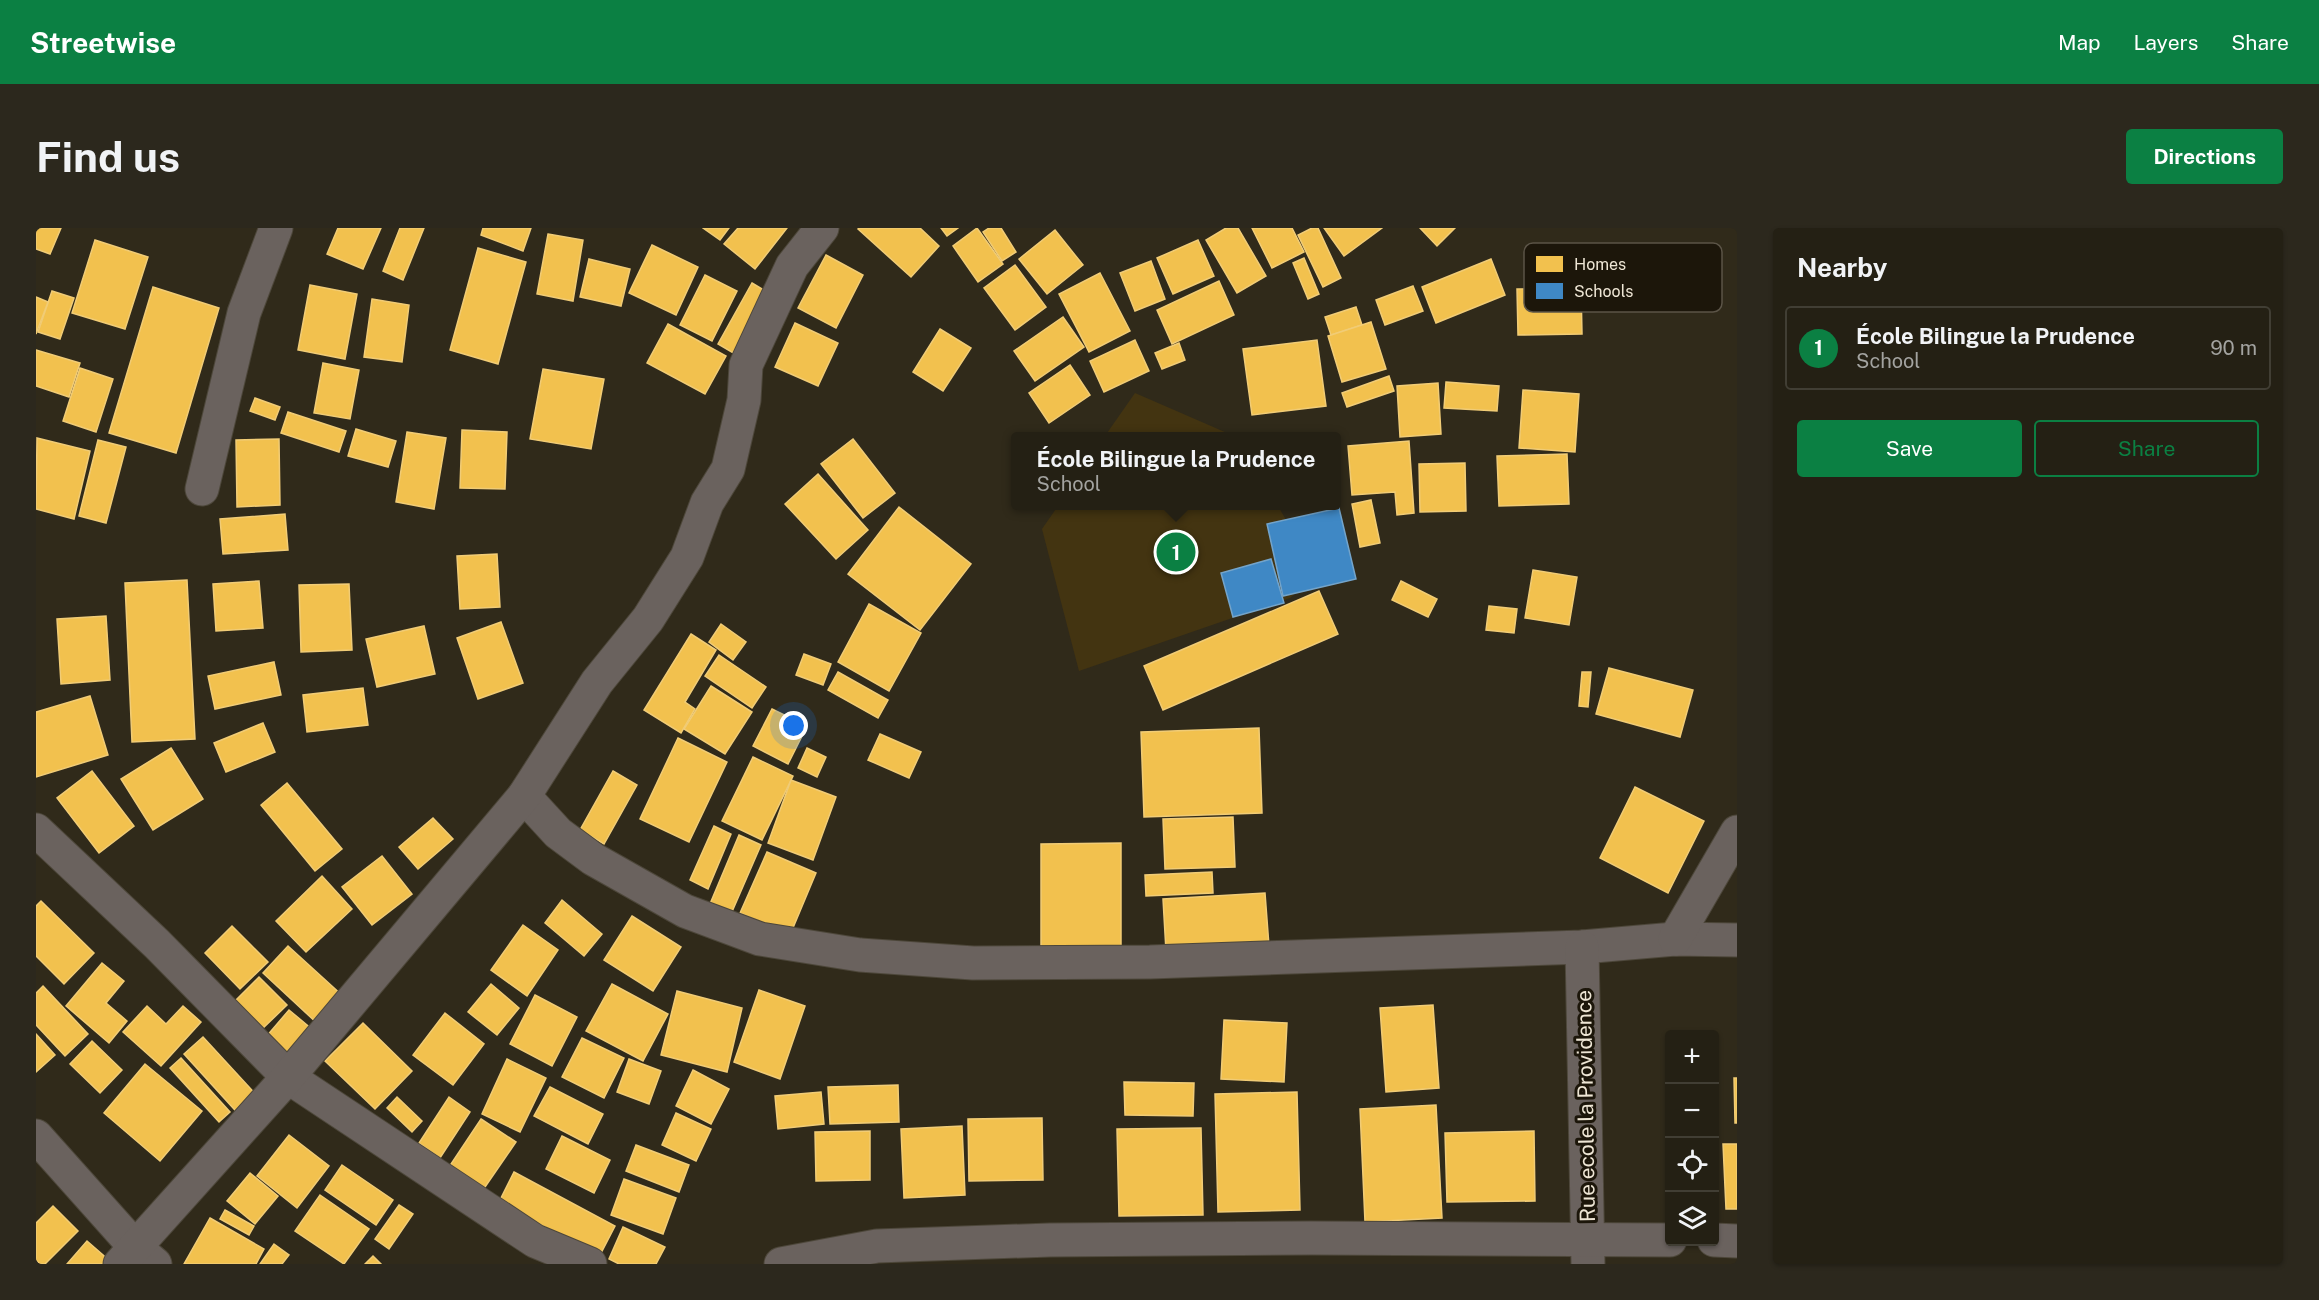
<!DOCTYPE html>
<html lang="en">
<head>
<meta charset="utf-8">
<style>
  body { margin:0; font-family:"Public Sans",sans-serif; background:#2c281d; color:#f1f3f6 }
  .controls { position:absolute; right:18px; bottom:18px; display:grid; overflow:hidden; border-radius:6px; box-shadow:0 2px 4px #0004 }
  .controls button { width:54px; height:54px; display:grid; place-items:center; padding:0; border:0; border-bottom:2px solid #413e34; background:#242014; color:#f1f3f6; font:30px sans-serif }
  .you { position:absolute; left:758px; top:498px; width:21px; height:21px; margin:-15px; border:4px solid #fff; border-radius:50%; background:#1a73e8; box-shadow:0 0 0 9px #1a73e833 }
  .badge { display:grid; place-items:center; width:39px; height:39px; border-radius:50%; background:#0b8043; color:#fff; font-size:20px; font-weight:700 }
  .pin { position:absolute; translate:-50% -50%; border:3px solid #fff; box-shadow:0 2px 6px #0006 }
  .popup { position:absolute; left:975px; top:204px; width:330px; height:78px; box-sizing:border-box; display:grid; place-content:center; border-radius:6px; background:#242014; filter:drop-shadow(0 2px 4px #0005); font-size:20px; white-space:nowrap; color:#a3a3a0 }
  .popup b { font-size:22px; color:#f1f3f6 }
  .popup::after { content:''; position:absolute; left:50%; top:100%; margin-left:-12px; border:12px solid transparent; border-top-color:#242014 }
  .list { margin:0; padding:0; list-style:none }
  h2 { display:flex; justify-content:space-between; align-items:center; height:78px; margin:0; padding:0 24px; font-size:26px }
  h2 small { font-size:20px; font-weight:400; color:#a3a3a0 }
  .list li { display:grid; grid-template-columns:39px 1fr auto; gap:18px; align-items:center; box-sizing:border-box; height:84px; margin:0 12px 12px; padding:0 12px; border:2px solid #413e34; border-radius:6px }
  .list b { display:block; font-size:22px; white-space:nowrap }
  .list p { margin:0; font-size:20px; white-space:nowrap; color:#a3a3a0 }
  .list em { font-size:20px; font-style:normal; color:#a3a3a0 }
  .actions { display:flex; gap:12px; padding:18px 24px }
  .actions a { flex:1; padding:14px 0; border:2px solid #0b8043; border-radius:6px; text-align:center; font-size:21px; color:#0b8043 }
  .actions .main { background:#0b8043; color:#fff }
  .icon { flex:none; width:33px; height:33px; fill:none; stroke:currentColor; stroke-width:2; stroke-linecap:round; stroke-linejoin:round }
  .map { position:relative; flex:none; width:1701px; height:1036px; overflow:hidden; border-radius:6px }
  header { display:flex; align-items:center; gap:36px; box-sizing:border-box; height:84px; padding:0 30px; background:#0b8043; color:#fff }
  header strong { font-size:28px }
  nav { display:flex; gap:33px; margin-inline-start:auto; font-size:21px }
  .intro { display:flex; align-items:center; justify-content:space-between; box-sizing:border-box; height:144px; padding:0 36px }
  h1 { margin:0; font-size:42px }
  .button { padding:15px 27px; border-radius:6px; background:#0b8043; color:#fff; font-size:21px; font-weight:700 }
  main { display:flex; gap:36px; padding:0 36px }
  aside { flex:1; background:#242014; border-radius:6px; box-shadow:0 2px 4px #0004 }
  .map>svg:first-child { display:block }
</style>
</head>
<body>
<header>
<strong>Streetwise</strong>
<nav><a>Map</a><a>Layers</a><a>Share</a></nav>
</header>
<div class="intro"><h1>Find us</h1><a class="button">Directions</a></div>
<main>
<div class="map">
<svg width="1701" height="1036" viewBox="0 0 1701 1036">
  <rect width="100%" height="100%" fill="#302a1a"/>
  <g fill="#433411">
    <path d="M1099,165l99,43h-129z"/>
    <path d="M1022,278h220l39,68 -27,24 -211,73 -37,-142z"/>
  </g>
  <g fill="#f2c14e" stroke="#f1cc76" stroke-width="1.5">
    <path d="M0,0h25l-11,26 -14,-5z"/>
    <path d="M302,0h43l-18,41 -36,-15z"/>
    <path d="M364,0h24l-21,52 -20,-9z"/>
    <path d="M447,0h48l-8,23 -42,-16z"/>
    <path d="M667,0h26l-9,12z"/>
    <path d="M702,0h49l-32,41 -31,-25z"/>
    <path d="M823,0h61l19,18 -28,31 -53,-48z"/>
    <path d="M905,0h17l-11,8z"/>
    <path d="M941,0l26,36 -25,18 -25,-36z"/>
    <path d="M953,0h12l15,24 -14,9 -19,-29z"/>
    <path d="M1190,0h12l28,48 -29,17 -31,-53z"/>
    <path d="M1216,0h40l12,24 -32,16z"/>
    <path d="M1276,0h6l23,50 -18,9 -25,-52z"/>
    <path d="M1288,0h58l-38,28z"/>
    <path d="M1384,0h35l-18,18z"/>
    <path d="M1019,2l28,35 -36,29 -28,-35z"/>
    <path d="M512,6l35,6 -10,61 -36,-7z"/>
    <path d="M59,12l53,17 -23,72 -53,-16z"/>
    <path d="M1162,12l16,36 -41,18 -16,-36z"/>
    <path d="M616,17l46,22 -22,48 -47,-22z"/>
    <path d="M442,20l48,14 -28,102 -48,-14z"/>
    <path d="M790,27l37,20 -27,53 -38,-20z"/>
    <path d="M1268,30l15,36 -11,5 -15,-36z"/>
    <path d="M553,31l41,10 -9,37 -41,-9z"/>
    <path d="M1455,31l14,36 -69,28 -14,-36z"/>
    <path d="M1115,33l14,38 -30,12 -15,-38z"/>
    <path d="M979,37l31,42 -31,23 -31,-42z"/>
    <path d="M1064,45l30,58 -41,21 -30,-58z"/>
    <path d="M669,47l32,16 -25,50 -32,-16z"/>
    <path d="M1183,53l15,34 -62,29 -15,-34z"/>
    <path d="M716,55l17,10 -34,61 -17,-10z"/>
    <path d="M274,57l47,9 -12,65 -47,-9z"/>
    <path d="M1377,58l10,25 -38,14 -9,-25z"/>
    <path d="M117,59l66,21 -43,145 -67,-20z"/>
    <path d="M1545,59l1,47 -64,1 -1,-46z"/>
    <path d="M16,63l22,7 -14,41 -22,-7z"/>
    <path d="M0,69l12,5 -12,32z"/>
    <path d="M336,71l37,6 -7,57 -38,-5z"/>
    <path d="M1320,79l6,18 -31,10 -6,-18z"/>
    <path d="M1027,89l21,30 -49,34 -21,-30z"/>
    <path d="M1335,94l15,47 -44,13 -14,-46z"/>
    <path d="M759,95l43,20 -20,43 -43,-19z"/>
    <path d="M632,96l58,32 -21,38 -58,-31z"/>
    <path d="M904,101l31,19 -28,43 -30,-19z"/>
    <path d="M1099,112l14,31 -45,21 -14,-31z"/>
    <path d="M1281,112l9,66 -74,9 -9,-66z"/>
    <path d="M1143,115l6,17 -23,9 -7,-16z"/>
    <path d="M0,122l44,13 -11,34 -33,-11z"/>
    <path d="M287,135l36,7 -9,49 -36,-6z"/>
    <path d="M1034,137l20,30 -41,28 -20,-30z"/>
    <path d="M44,140l33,11 -17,53 -33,-11z"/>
    <path d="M507,141l61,10 -13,70 -61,-10z"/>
    <path d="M1353,148l5,15 -47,16 -5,-14z"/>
    <path d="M1410,154l53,4 -2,25 -53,-3z"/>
    <path d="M1402,155l3,51 -41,3 -3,-51z"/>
    <path d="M1487,162l56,4 -4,58 -56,-4z"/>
    <path d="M219,170l25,9 -5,13 -25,-9z"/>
    <path d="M252,184l58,19 -7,21 -58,-19z"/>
    <path d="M320,201l40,12 -8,26 -40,-11z"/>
    <path d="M426,202l45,2 -2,57 -45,-1z"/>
    <path d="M371,204l39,6 -12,71 -38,-7z"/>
    <path d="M1,210l53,13 -16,68 -38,-10z"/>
    <path d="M243,211l1,66 -43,2 -1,-67z"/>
    <path d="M817,211l42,54 -32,25 -42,-54z"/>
    <path d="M62,212l28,7 -20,76 -27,-7z"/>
    <path d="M1373,213l5,72 -17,2 -2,-23 -43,3 -4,-49z"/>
    <path d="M1531,226l2,50 -70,2 -2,-50z"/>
    <path d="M1429,235l1,48 -46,1 -1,-48z"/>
    <path d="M782,246l50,56 -32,29 -51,-55z"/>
    <path d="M1335,272l9,43 -20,4 -8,-43z"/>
    <path d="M863,279l72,57 -51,66 -72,-56z"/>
    <path d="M249,286l3,36 -65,4 -3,-35z"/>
    <path d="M461,326l3,53 -40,2 -3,-53z"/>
    <path d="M1497,342l44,7 -8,48 -44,-7z"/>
    <path d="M151,352l8,159 -63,3 -7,-159z"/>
    <path d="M223,353l4,47 -47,3 -3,-47z"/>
    <path d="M1365,353l36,18 -9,18 -36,-17z"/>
    <path d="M313,356l3,66 -51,2 -2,-67z"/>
    <path d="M1283,363l19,43 -175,76 -19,-44z"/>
    <path d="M833,376l52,29 -32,58 -51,-29z"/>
    <path d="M1453,378l28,3 -3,24 -28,-3z"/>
    <path d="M70,388l4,64 -49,4 -4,-65z"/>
    <path d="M465,394l22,61 -45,16 -21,-61z"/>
    <path d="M685,396l25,18 -13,18 -24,-18z"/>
    <path d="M388,398l11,48 -58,13 -11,-48z"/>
    <path d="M655,406l25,16 -31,52 10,7 -14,24 -37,-23z"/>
    <path d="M768,426l27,10 -8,21 -27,-10z"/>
    <path d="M683,427l47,32 -14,21 -47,-32z"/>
    <path d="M238,434l7,33 -66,14 -7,-33z"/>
    <path d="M1573,440l84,22 -13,47 -84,-23z"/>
    <path d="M802,444l50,28 -10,18 -50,-28z"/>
    <path d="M1546,444h9l-3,35 -9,-1z"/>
    <path d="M675,458l41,26 -27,42 -41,-25z"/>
    <path d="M327,460l5,37 -61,7 -4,-37z"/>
    <path d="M54,468l18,59 -72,22v-65z"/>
    <path d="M736,481l35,17 -19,38 -35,-18z"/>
    <path d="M227,495l12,29 -49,20 -12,-29z"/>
    <path d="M1223,500l3,85 -118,4 -3,-85z"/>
    <path d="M844,506l41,18 -12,26 -41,-18z"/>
    <path d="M642,510l49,24 -38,80 -49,-23z"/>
    <path d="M135,520l32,51 -50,31 -32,-51z"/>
    <path d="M771,520l19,9 -9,20 -19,-9z"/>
    <path d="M717,529l40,19 -31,64 -40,-19z"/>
    <path d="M56,543l42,55 -35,27 -42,-55z"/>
    <path d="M577,543l24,14 -33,59 -24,-14z"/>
    <path d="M755,552l45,17 -23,63 -45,-17z"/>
    <path d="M251,555l55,66 -27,22 -54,-66z"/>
    <path d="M1599,559l69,34 -36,72 -68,-35z"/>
    <path d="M1197,589l2,50 -70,2 -2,-50z"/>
    <path d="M397,590l20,21 -35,30 -19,-22z"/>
    <path d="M678,598l17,8 -23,55 -18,-9z"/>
    <path d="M703,607l22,10 -30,69 -21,-10z"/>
    <path d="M1085,615v107h-80v-106z"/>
    <path d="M731,624l49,21 -26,62 -50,-22z"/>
    <path d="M346,628l30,38 -40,31 -30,-38z"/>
    <path d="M1176,644l1,21 -67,3 -1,-21z"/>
    <path d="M286,648l30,33 -46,43 -30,-31z"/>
    <path d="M1229,665l4,53 -103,5 -3,-52z"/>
    <path d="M526,672l40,34 -18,22 -39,-33z"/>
    <path d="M5,673l53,52 -30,31 -28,-28v-50z"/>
    <path d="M596,688l49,31 -28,44 -49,-31z"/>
    <path d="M487,697l35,25 -31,46 -36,-26z"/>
    <path d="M196,698l36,36 -28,27 -35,-36z"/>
    <path d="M252,718l56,51 -25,28 -56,-52z"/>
    <path d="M66,735l22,18 -18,22 21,18 -18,22 -43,-37z"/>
    <path d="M223,749l28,28 -28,27 -27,-28z"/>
    <path d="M455,756l28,24 -22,27 -29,-23z"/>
    <path d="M576,756l56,30 -25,47 -57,-30z"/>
    <path d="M7,758l45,48 -23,22 -29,-31v-32z"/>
    <path d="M723,762l46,16 -25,73 -46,-17z"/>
    <path d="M641,763l65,17 -15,64 -66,-17z"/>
    <path d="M499,767l42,22 -25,49 -42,-22z"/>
    <path d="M1397,777l6,83 -53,4 -6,-84z"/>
    <path d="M111,778l19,18 17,-18 18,16 -40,44 -38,-34z"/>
    <path d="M253,782l30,25 -24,27 -29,-25z"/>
    <path d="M409,785l39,31 -31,41 -40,-30z"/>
    <path d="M1188,792l63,3 -3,59 -63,-3z"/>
    <path d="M327,795l49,48 -37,38 -50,-48z"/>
    <path d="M0,806l19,21 -19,17z"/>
    <path d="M167,809l59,64 -19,18 -59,-65z"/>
    <path d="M546,810l42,20 -20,40 -42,-21z"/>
    <path d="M56,813l30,29 -22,23 -30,-29z"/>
    <path d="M145,830l49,54 -11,10 -49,-54z"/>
    <path d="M471,831l39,19 -26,54 -38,-18z"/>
    <path d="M593,831l32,12 -12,33 -32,-12z"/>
    <path d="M109,836l57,47 -42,50 -56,-48z"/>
    <path d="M657,842l36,19 -18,35 -35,-18z"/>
    <path d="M1698,850h3v45h-2z"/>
    <path d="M1088,854l70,1 -1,33 -68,-1z"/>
    <path d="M862,857l1,37 -69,2 -2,-37z"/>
    <path d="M514,859l53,27 -15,30 -54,-28z"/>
    <path d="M785,864l3,32 -46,5 -3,-33z"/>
    <path d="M1261,864l3,118 -82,2 -3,-118z"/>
    <path d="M361,869l25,24 -10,11 -25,-24z"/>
    <path d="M413,869l21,15 -30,46 -21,-15z"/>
    <path d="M1400,877l6,113 -77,4 -5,-113z"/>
    <path d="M640,885l35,16 -15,32 -34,-16z"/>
    <path d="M1006,890l1,62 -74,1 -1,-62z"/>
    <path d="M445,891l35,23 -33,48 -34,-23z"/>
    <path d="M926,898l3,69 -61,3 -3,-69z"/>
    <path d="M1165,900l2,87 -84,1 -2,-87z"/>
    <path d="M834,903v49l-54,1 -1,-49z"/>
    <path d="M1498,903l1,70 -88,1 -2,-69z"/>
    <path d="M253,907l40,31 -32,42 -40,-32z"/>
    <path d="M526,908l48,24 -16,33 -48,-24z"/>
    <path d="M1687,916h14v65h-11z"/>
    <path d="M600,917l53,20 -10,27 -53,-21z"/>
    <path d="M306,937l51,35 -17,25 -51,-35z"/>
    <path d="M478,944l101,54 -16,31 -100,-55z"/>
    <path d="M214,945l28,23 -23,28 -28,-23z"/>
    <path d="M588,951l52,19 -13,36 -52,-19z"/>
    <path d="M284,967l49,34 -25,35 -49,-33z"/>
    <path d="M363,977l14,9 -24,35 -14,-10z"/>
    <path d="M17,978l25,25 -33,33h-5l-4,-4v-37z"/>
    <path d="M189,982l29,16 -5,9 -29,-16z"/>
    <path d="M174,990l54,31 -8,15h-72z"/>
    <path d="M587,999l42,20 -9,17h-37l-10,-5z"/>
    <path d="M51,1013l24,21 -1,2h-43z"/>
    <path d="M238,1016l15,11 -7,9h-22z"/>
    <path d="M337,1028l8,8h-16z"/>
  </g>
  <g fill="#3f88c5" stroke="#74a4ca" stroke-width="1.5">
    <path d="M1303,280l17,71 -73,17 -16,-72z"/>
    <path d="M1235,331l13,44 -51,14 -12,-44z"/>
  </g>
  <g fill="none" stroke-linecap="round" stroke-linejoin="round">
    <defs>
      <g id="minor">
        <path d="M166,261l42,-176 32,-85"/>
        <path d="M488,568l34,37 35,26 92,52 75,28 100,16 113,8 177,-1 432,-15 93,-8 62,1"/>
        <path d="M0,602l121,114 131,133 247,164 55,23"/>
        <path d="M1639,711l62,-107"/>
        <path d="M1546,719l6,317"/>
        <path d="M0,908l100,112 19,16"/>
        <path d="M1678,1012l23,1"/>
        <path d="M84,1036l168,-187 236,-281 73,-114 51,-63 39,-62 20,-54 21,-34 16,-69 2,-35 46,-99 30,-38"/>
        <path d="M745,1036l96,-18 173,-6 261,-2 359,2"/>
      </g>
    </defs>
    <use href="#minor" stroke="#4d473a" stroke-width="35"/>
    <use href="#minor" stroke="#6a625e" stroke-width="33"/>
  </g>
  <g text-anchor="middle" stroke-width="6" stroke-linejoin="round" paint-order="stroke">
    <g font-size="21" fill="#eee6d5" stroke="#1c160a">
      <text transform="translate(1550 878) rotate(-91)" y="7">Rue ecole la Providence</text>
    </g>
  </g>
  <rect x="1488" y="15" width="198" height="69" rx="9" fill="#1c160a" stroke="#5b5447" stroke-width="1.5"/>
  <rect x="1500" y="28" width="27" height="16" fill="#f2c14e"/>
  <rect x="1500" y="55" width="27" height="16" fill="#3f88c5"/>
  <g font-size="16" fill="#eee6d5">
    <text x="1538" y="42">Homes</text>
    <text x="1538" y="69">Schools</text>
  </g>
</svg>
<div class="controls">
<button>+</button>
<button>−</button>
<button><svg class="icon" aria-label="locate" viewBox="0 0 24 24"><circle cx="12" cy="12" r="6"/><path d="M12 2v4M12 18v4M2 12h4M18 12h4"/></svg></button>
<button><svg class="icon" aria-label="layers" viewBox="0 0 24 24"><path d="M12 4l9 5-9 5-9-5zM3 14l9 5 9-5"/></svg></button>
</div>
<div class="you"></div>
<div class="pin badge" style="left:1140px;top:324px">1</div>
<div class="popup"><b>École Bilingue la Prudence</b>School</div>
</div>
<aside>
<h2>Nearby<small></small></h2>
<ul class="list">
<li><span class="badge">1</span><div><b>École Bilingue la Prudence</b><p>School</p></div><em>90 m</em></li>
</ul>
<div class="actions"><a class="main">Save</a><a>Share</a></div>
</aside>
</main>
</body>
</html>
